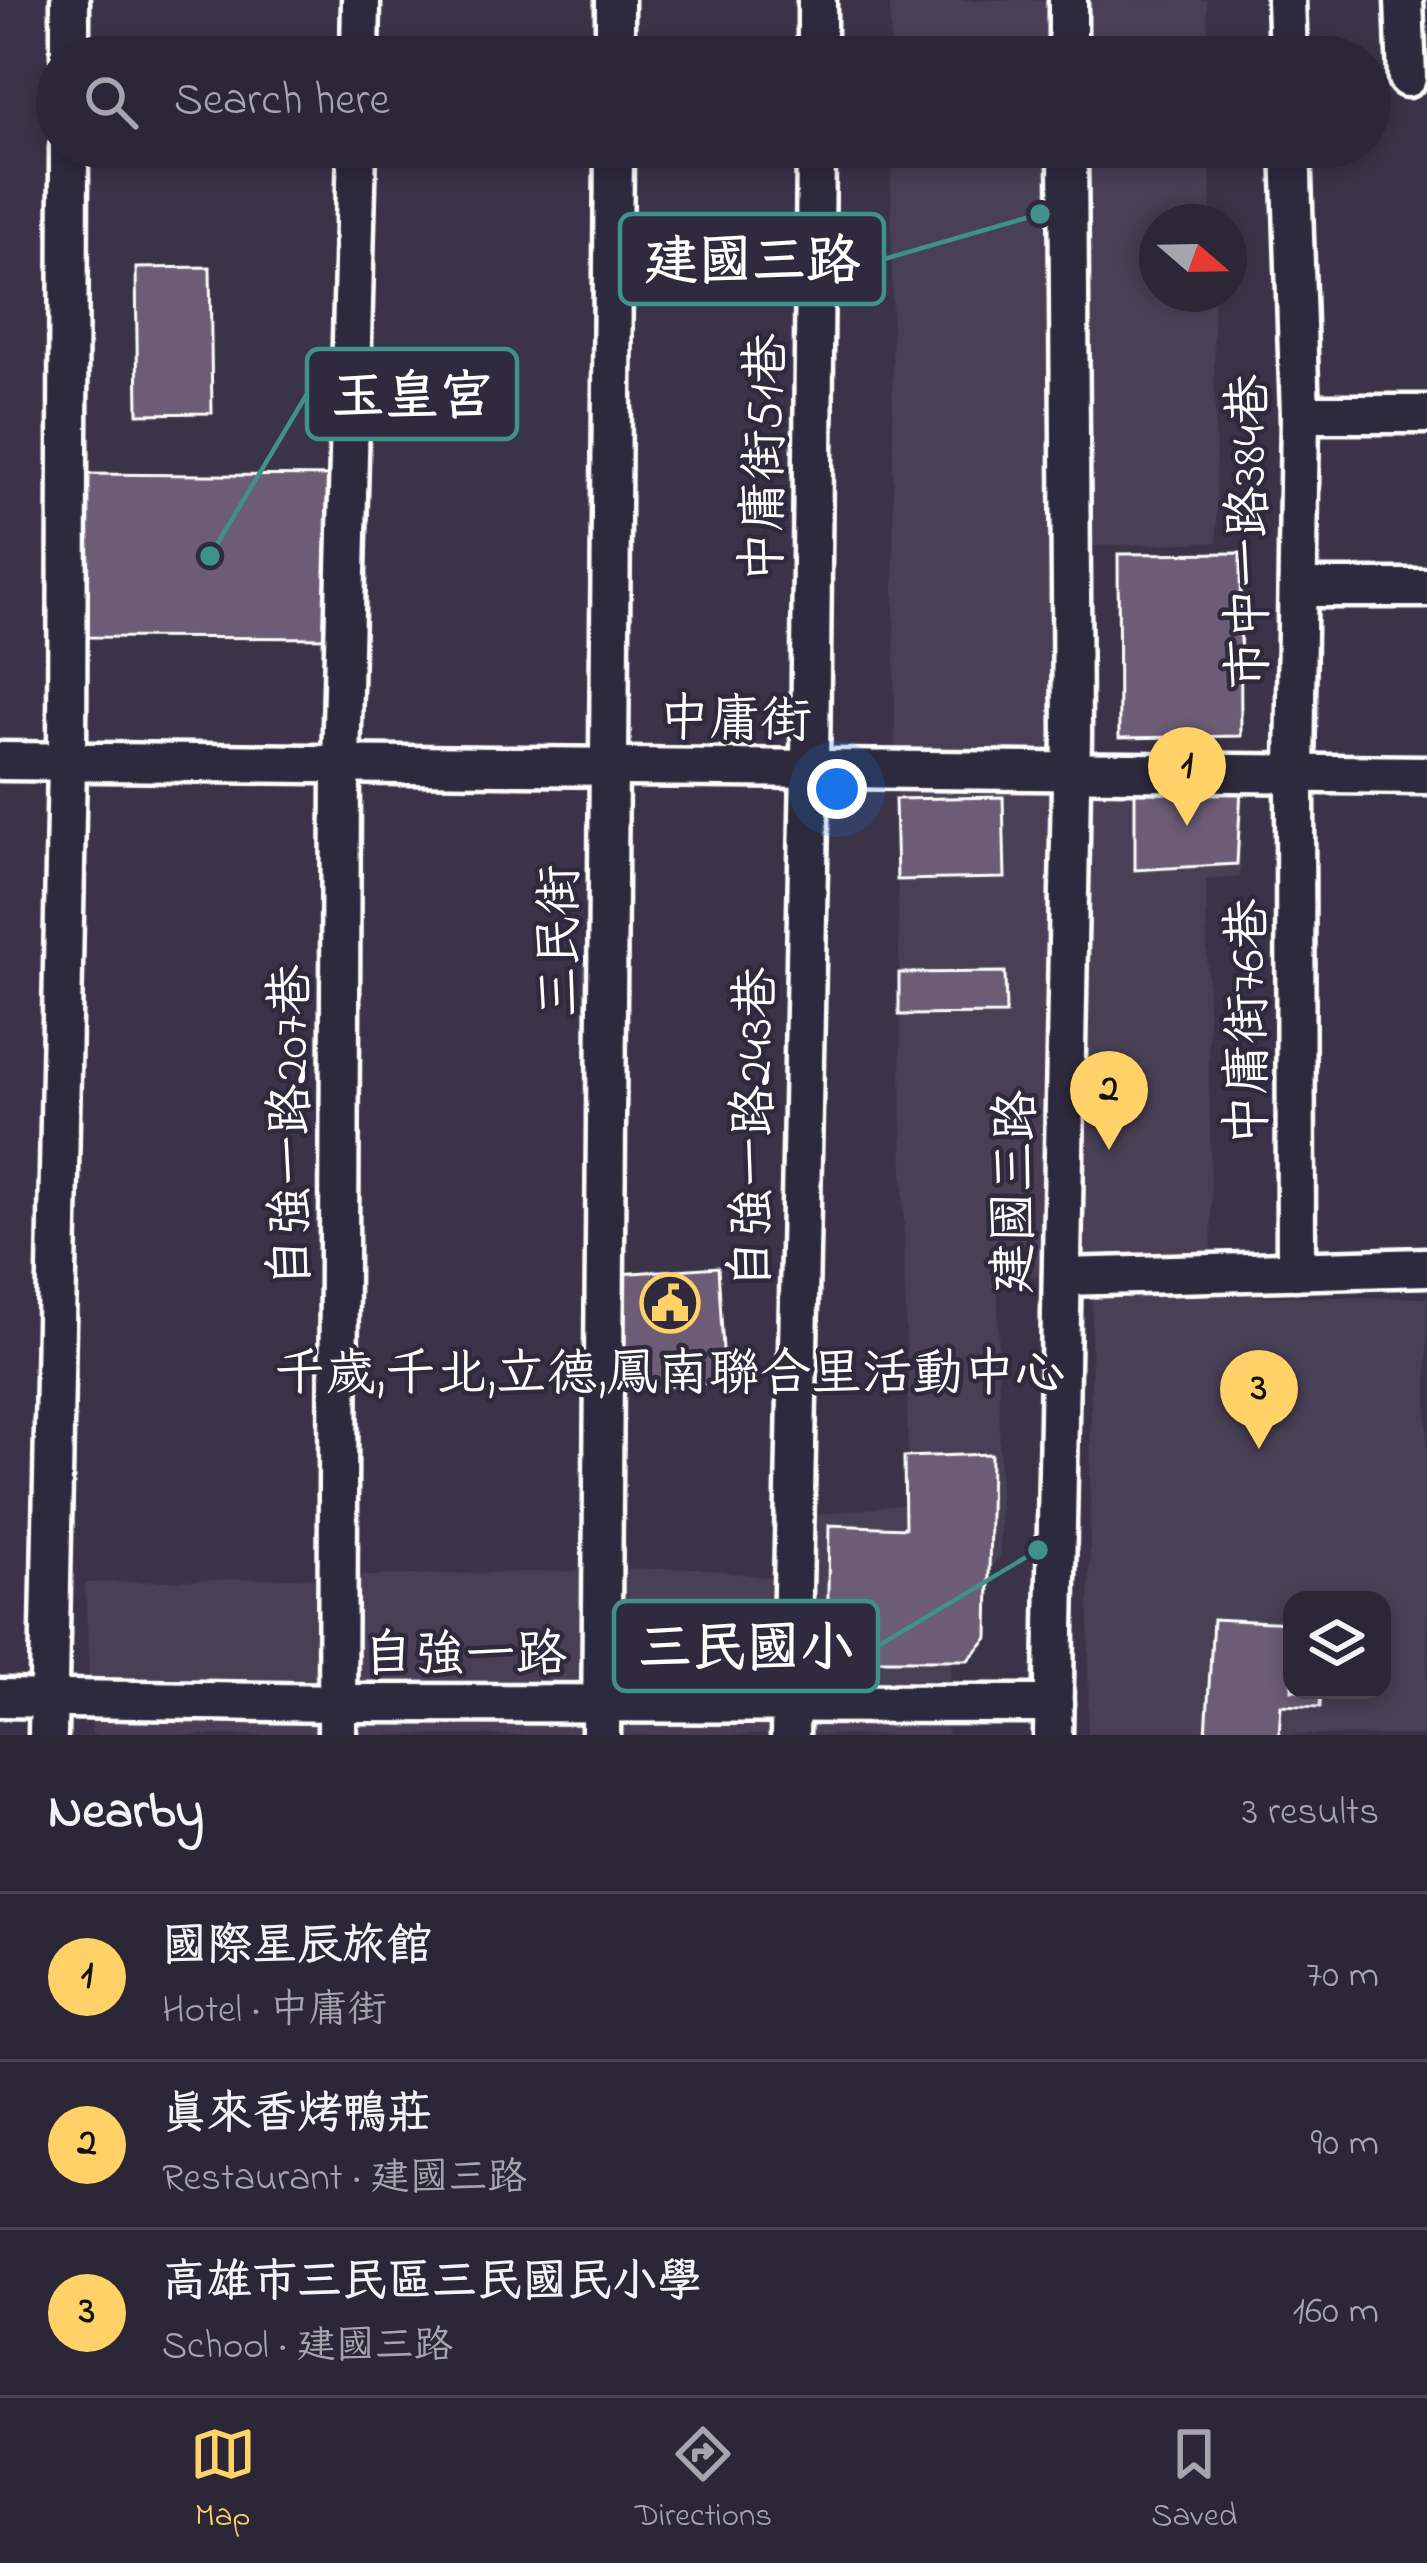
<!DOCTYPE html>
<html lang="en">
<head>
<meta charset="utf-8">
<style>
  body { margin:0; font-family:"Indie Flower","LXGW WenKai TC",sans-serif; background:#342f3e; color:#f1f3f6 }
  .controls { position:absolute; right:36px; bottom:36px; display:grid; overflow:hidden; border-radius:24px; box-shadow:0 6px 18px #0003 }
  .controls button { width:108px; height:108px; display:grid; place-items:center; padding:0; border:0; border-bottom:3px solid #484451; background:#2c2736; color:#f1f3f6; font:60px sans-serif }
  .compass { position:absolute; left:1139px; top:204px; width:108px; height:108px; border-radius:50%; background:#2c2736; box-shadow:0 6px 18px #0003; rotate:110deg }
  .you { position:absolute; left:837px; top:789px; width:42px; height:42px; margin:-30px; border:9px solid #fff; border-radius:50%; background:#1a73e8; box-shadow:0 0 0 18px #1a73e833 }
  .badge { display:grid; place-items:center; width:78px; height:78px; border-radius:50%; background:#ffd166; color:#111; font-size:39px; font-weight:700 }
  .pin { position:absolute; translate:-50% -99px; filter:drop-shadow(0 3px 6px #0008) }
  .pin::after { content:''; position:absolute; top:63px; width:42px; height:36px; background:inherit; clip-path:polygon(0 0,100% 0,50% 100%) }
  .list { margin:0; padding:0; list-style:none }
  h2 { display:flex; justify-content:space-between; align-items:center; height:156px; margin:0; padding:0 48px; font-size:51px }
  h2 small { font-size:39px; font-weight:400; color:#a6a5ad }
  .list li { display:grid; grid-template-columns:78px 1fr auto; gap:36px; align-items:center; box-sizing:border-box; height:168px; padding:0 48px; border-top:3px solid #484451 }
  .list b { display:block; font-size:45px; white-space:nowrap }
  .list p { margin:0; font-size:39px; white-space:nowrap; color:#a6a5ad }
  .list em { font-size:39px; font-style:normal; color:#a6a5ad }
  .icon { flex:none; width:66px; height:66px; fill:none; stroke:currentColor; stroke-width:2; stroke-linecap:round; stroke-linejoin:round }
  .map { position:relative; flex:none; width:1427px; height:1735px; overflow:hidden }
  .search { position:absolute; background:#2c2736; box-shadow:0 6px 18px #0003; left:36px; right:36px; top:36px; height:132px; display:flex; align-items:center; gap:30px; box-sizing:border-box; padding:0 42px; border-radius:66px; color:#a6a5ad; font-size:45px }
  .sheet { height:660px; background:#2c2736 }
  nav { display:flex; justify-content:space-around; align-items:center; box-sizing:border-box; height:168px; border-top:3px solid #484451; background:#2c2736; font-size:33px; color:#a6a5ad }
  nav a { display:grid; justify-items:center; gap:6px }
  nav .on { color:#ffd166 }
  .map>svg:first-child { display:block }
</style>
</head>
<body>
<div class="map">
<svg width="1427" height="1735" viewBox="0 0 1427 1735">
  <rect width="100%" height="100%" fill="#3b3448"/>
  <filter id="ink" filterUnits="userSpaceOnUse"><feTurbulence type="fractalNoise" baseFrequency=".00833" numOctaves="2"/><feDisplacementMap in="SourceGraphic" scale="24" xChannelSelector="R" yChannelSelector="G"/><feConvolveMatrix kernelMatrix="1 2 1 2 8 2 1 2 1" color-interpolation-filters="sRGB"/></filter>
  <g filter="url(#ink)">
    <g fill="#4a4056" fill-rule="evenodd">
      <path d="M890,0h317l1,57h-317z"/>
      <path d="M891,147h319l1,75h-54v72h56l4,248 -125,4 4,210 148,5 -4,116 -34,3 6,382 -214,17 2,276 -46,64 -7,116h-855l-7,-152 611,-15 113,15 4,-68 96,-11 -14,-772z"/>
      <path d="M1092,1294l335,4v437h-339zM1292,1600h90v90h-90z"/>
    </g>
    <g fill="#6c5b76" stroke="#fff" stroke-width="3">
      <path d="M210,267l2,146 -74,1 -2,-146z"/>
      <path d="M82,474l258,2 -2,162 -257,-1z"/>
      <path d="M1240,553l1,183 -122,2 -1,-184z"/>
      <path d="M1241,788l-4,76 -102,6v-81z"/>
      <path d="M1003,797l2,81 -108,2 -2,-81z"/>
      <path d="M1005,972l1,42 -107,1v-42z"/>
      <path d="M718,1267l7,115 -97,7 -7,-26 -3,-89z"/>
      <path d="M991,1454l-3,184 -20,22h-141l2,-135 76,3 -1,-71z"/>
      <path d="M1213,1619l79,4v67h29l-1,17 -39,-2 -2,30h-73z"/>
    </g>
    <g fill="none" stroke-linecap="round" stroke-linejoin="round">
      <defs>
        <g id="minor">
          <path d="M1068,0v57"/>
          <path d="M1286,0l2,57"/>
          <path d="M1404,0l3,78"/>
          <path d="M70,57v-57"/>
          <path d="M360,57l1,-57"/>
          <path d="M615,57v-57"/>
          <path d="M817,57v-57"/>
          <path d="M1291,147l9,267 -5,360 1,497"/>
          <path d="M1300,414h127"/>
          <path d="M1300,588h127"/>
          <path d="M0,761l1427,14"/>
          <path d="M1062,1277l365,-10"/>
          <path d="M0,1698l337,5 717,1"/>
          <path d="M48,1735l19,-973 2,-615"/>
          <path d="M337,1735l4,-970 16,-618"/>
          <path d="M601,1735l13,-1588"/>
          <path d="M790,1735l20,-966 6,-622"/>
          <path d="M1053,1735l19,-1002 -4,-586"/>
        </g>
      </defs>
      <use href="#minor" stroke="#fff" stroke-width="45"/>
      <use href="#minor" stroke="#2f2a3d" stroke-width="36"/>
    </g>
  </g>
  <defs>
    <symbol id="civic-ring" viewBox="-11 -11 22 22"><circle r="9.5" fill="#2f2a3d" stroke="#ffd166" stroke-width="1.5"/><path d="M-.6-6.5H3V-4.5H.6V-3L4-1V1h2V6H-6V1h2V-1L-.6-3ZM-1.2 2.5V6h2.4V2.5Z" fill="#ffd166"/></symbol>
  </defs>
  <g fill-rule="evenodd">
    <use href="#civic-ring" x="637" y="1270" width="66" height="66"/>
  </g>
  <g text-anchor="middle" stroke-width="9" stroke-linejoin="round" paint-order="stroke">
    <g font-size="51" fill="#fff" stroke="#2f2a3d">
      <text transform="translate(762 458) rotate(-89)" y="18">中庸街51巷</text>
      <text transform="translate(1246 532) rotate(-90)" y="18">市中一路384巷</text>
      <text transform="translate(735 717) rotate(1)" y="18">中庸街</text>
      <text transform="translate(557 941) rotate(-90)" y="18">三民街</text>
      <text transform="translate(1245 1022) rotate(-90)" y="18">中庸街76巷</text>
      <text transform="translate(288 1126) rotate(-90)" y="18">自強一路207巷</text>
      <text transform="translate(751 1128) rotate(-89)" y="18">自強一路243巷</text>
      <text transform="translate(1012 1192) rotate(-89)" y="18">建國三路</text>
      <text x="465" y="1670">自強一路</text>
    </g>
    <g font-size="51" fill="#fff" stroke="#2f2a3d">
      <text x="670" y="1389">千歲,千北,立德,鳳南聯合里活動中心</text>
    </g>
  </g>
  <path fill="none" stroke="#3f918b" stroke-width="4.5" d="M1040 214L884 259M210 556L307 394M1038 1550L878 1646"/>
  <g fill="#3f918b" stroke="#2f2a3d" stroke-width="4.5">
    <circle cx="1040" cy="214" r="12"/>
    <circle cx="210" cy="556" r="12"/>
    <circle cx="1038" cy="1550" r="12"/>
  </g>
  <g fill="#2f2a3d" stroke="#3f918b" stroke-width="4.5">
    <rect x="620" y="214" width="264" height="90" rx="12"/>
    <rect x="307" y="349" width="210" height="90" rx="12"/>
    <rect x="614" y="1601" width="264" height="90" rx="12"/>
  </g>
  <g font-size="54" text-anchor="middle" font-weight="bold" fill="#fff">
    <text x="752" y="278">建國三路</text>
    <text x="412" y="413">玉皇宮</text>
    <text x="746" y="1665">三民國小</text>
  </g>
</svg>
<div class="controls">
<button><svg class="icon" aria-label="layers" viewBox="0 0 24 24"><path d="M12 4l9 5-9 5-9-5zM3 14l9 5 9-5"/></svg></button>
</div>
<svg class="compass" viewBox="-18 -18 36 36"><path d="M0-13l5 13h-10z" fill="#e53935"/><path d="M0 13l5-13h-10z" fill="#a6a5ad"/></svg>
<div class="you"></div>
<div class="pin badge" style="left:1187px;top:826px">1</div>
<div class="pin badge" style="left:1109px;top:1150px">2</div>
<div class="pin badge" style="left:1259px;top:1449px">3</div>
<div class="search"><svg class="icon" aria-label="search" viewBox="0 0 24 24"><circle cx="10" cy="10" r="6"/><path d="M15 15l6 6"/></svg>Search here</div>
</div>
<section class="sheet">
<h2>Nearby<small>3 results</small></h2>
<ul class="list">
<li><span class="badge">1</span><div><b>國際星辰旅館</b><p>Hotel · 中庸街</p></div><em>70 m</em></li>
<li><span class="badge">2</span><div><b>真來香烤鴨莊</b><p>Restaurant · 建國三路</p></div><em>90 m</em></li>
<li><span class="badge">3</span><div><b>高雄市三民區三民國民小學</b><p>School · 建國三路</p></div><em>160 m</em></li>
</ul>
</section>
<nav>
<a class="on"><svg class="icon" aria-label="map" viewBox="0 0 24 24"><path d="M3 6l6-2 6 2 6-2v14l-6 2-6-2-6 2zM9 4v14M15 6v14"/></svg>Map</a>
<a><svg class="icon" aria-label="directions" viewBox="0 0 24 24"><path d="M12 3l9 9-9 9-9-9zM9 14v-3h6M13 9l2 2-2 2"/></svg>Directions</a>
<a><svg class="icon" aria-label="saved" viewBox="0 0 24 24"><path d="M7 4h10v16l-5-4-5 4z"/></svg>Saved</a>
</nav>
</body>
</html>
